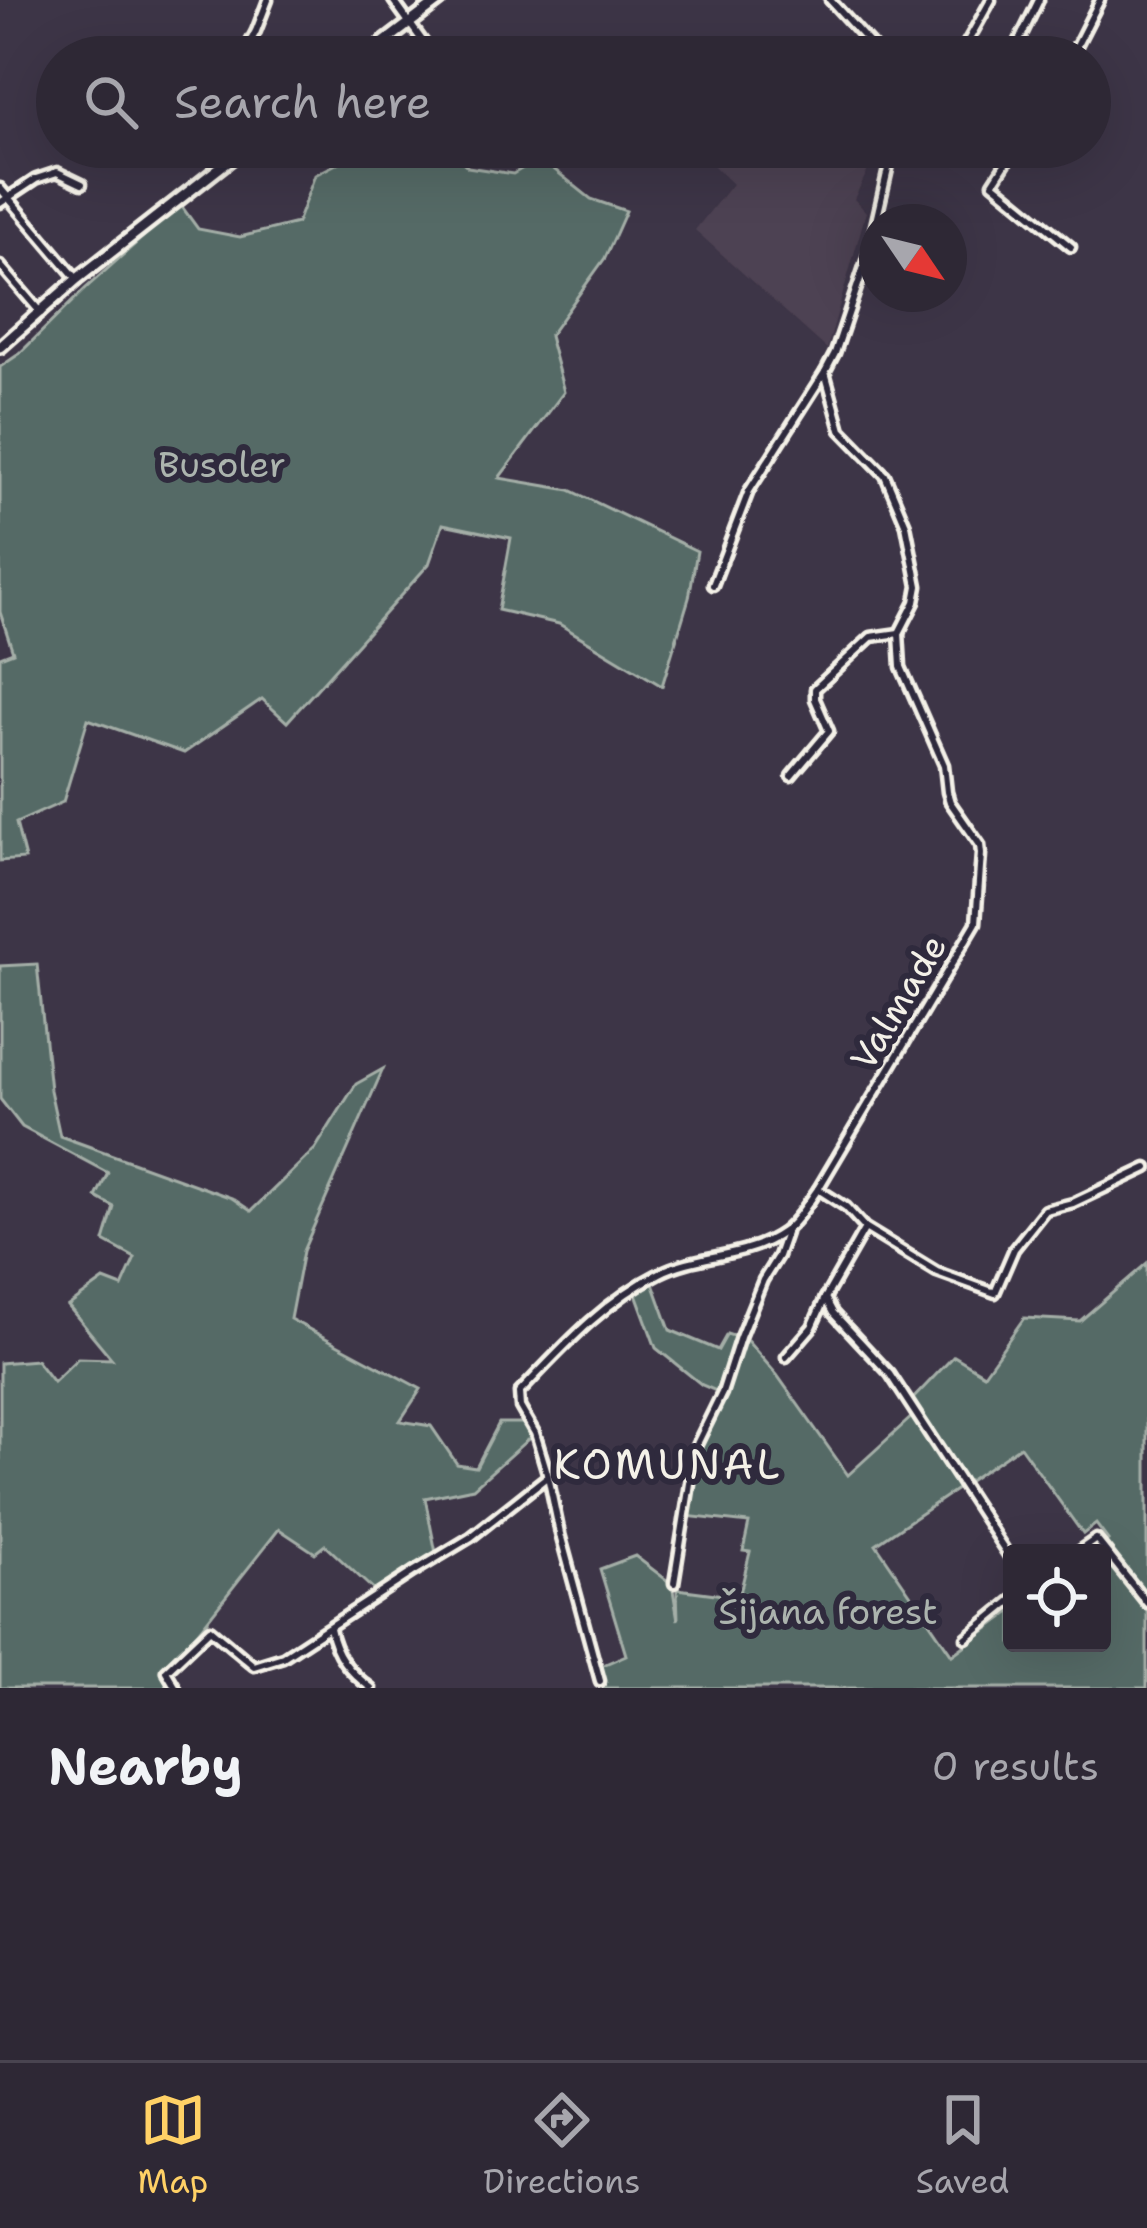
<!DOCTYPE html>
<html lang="en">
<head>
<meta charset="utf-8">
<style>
  body { margin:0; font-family:"Shantell Sans",sans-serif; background:#36303d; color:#f1f3f6 }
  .controls { position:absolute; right:36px; bottom:36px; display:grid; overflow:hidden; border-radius:12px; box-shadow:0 12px 48px #0002 }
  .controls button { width:108px; height:108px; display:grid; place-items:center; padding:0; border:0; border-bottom:3px solid #494450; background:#2e2835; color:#f1f3f6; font:60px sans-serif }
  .compass { position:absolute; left:859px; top:204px; width:108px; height:108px; border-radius:50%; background:#2e2835; box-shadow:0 12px 48px #0002; rotate:125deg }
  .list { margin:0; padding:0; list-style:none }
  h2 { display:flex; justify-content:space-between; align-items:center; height:156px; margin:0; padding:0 48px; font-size:51px }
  h2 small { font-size:39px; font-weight:400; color:#a7a6ad }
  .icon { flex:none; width:66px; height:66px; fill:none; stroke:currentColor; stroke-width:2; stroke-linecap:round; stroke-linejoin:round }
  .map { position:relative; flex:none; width:1147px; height:1688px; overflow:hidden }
  .search { position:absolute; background:#2e2835; box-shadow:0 12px 48px #0002; left:36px; right:36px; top:36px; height:132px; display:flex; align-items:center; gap:30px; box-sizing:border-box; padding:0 42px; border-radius:66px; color:#a7a6ad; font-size:45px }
  .sheet { height:372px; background:#2e2835 }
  nav { display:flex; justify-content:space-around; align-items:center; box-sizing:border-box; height:168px; border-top:3px solid #494450; background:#2e2835; font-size:33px; color:#a7a6ad }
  nav a { display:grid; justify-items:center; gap:6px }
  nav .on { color:#ffd166 }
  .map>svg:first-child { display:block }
</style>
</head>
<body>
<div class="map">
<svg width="1147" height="1688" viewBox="0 0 1147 1688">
  <rect width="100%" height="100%" fill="#3d3547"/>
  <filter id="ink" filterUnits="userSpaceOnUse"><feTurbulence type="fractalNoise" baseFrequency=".00833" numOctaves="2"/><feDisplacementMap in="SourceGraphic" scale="24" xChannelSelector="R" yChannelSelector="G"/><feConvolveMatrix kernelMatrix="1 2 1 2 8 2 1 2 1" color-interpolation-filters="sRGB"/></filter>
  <g filter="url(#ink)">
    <path fill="#4e4252" d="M709,147h151l12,15 -18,37 12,13 -39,137 -132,-119 37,-46 -30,-30z"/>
    <g fill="#546a66" stroke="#a4aea7" stroke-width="3" fill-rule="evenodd">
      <path d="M369,147h79l20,20 45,7 27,-16 51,41 35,12 -21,47 -56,78 15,56 -65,86 71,12 127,61 -8,47 -27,88 -103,-62 -61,-14 13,-72 -68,-14 -14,40 -142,158 -25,-23 -78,54 -96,-34 -25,83 -47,21 9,36 -25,2v-204l13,-5 -13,-40v-245l19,-13 67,-66 94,-84 18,25 42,8 57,-14 18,-48z"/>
      <path d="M37,964l13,126 10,46 172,62 19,13 64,-62 41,-65 27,-15 -80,182 -13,68 131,70 -21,32 31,5 26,38 19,3 23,-44h27l9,10 -62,55 -48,10 12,60 -59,36 -53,-49 -10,8 -36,-24 -112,142 5,17h-172v-325l36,-3 17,22 25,-24 34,1 -44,-53 36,-26 18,7 13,-29 -31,-17 10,-34 -18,-10 12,-24 -86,-46 -22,-28v-133z"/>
      <path d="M1147,1263v425h-544l-2,-22 25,-11 -26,-86 35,-13 37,28 6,36 -1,-31 62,8 11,-45 -7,-1 6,-28 -64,-7 11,-70 25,-53 -19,-8 -46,-37 -22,-60 18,-8 18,50 48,20 9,-16 9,3 7,-1 34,39 71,100 67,-61 -6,-11 45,-47 30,18 40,-56 56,3zM1020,1446l63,88 13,-10 12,16 -16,13h10v90h-90v-32l-60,44 -76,-111z"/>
    </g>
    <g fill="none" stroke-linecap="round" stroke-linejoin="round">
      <defs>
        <g id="minor">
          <path d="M393,0l41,57"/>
          <path d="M830,0l52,57"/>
          <path d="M243,56l13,-25 12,-31"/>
          <path d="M959,57l32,-57"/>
          <path d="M1011,57l28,-57"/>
          <path d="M1071,57l29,-57"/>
          <path d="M499,147l1,2"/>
          <path d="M1016,147l-23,36 78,64"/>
          <path d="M0,188l77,91"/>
          <path d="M0,203l36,-24 21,-7 25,12"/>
          <path d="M0,265l41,48"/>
          <path d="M713,585l36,-94 76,-119"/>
          <path d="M791,776l38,-45 -14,-32v-10l56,-52 28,-4"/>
          <path d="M818,1189l28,18 19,21 72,44 58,21 19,-44 31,-39 28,-7 74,-35"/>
          <path d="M865,1228l-40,70 8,15 57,61 122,187"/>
          <path d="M786,1357l26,-30 13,-29"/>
          <path d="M548,1476l12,58 40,147"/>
          <path d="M1076,1553l20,-14 51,64"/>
          <path d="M674,1583l22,-137 26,-53 18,-56 23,-57 15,-24 8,-23"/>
          <path d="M330,1628c5,27 19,44 41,60"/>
          <path d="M966,1638l46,-38"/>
          <path d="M176,1688l-10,-17 44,-42 44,37 29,-9 130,-85 58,-35 77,-61 -13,-43 -15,-26 -1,-14c43,-45 85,-92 141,-120 40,-20 85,-14 123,-41 14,-10 25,-29 35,-43l158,-266 5,-69 -1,-9 -30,-43 -3,-10 -3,-27 -43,-98 -2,-34 16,-31 3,-16 -12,-61 -21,-50 -44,-45 -16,-58 10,-19 34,-101 22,-96 6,-9"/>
        </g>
        <g id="secondary">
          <path d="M365,57l75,-57"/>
          <path d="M0,347l77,-68 169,-132"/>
        </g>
      </defs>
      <use href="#minor" stroke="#f4f1e8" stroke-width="15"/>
      <use href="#secondary" stroke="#f4f1e8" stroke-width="18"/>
      <use href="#minor" stroke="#2f2a3d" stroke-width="6"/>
      <use href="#secondary" stroke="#2f2a3d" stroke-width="9"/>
    </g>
  </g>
  <g text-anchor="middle" stroke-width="12" stroke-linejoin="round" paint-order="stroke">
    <g font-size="36" fill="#acb4ae" stroke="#2f2a3d">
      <text x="222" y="477">Busoler</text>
      <text x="828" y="1624">Šijana forest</text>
    </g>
    <g font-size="36" fill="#f4f1e8" stroke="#2f2a3d">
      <text transform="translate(898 1002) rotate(-59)" y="13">Valmade</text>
    </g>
    <g font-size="42" letter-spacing="3" fill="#f4f1e8" stroke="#2f2a3d">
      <text x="668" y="1479">KOMUNAL</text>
    </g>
  </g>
</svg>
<div class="controls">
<button><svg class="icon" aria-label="locate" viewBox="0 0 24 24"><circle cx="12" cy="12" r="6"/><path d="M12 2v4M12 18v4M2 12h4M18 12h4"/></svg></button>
</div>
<svg class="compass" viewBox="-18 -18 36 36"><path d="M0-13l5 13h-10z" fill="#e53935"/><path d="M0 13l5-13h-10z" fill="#a7a6ad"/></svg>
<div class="search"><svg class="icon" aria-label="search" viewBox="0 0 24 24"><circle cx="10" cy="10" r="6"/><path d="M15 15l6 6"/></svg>Search here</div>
</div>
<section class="sheet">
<h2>Nearby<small>0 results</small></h2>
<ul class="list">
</ul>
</section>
<nav>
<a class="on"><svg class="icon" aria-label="map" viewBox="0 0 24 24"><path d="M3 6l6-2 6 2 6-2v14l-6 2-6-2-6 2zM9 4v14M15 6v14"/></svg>Map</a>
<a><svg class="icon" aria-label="directions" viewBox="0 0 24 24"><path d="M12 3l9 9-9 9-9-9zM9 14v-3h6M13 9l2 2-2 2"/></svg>Directions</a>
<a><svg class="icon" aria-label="saved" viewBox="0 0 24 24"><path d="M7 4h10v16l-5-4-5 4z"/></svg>Saved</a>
</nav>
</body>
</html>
